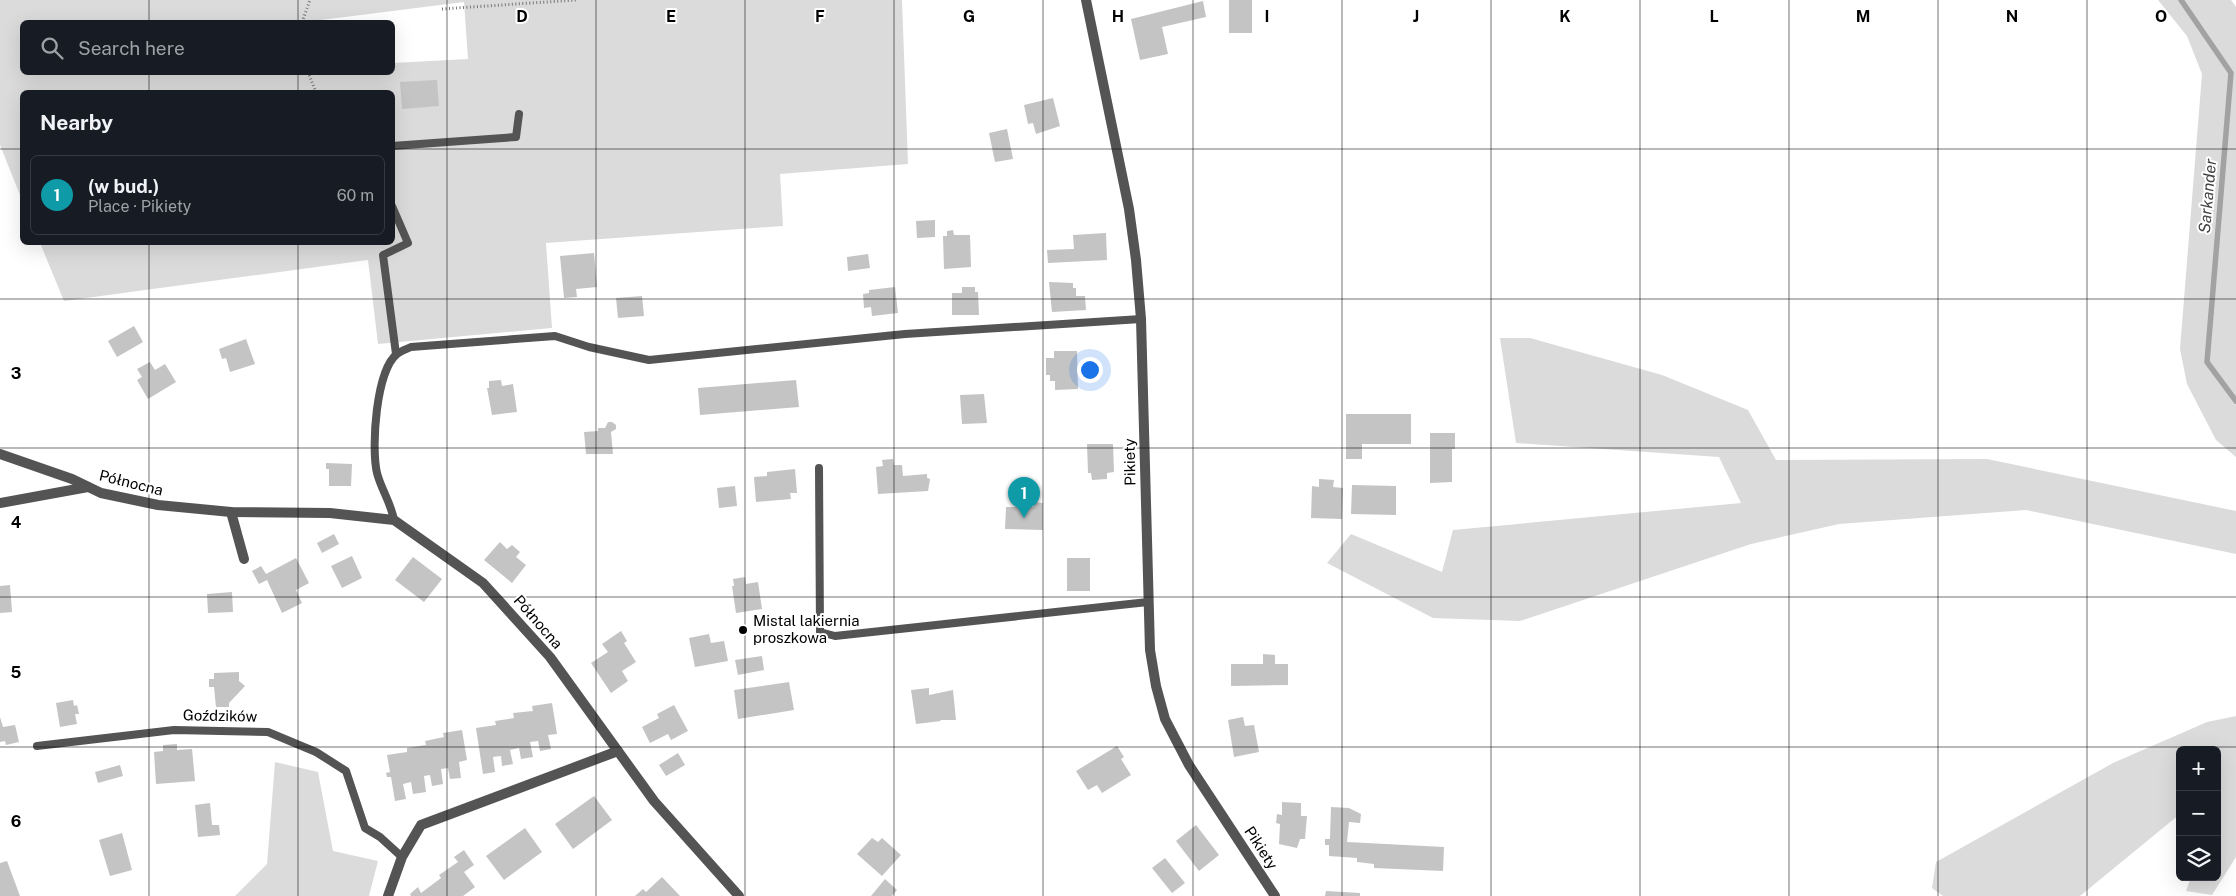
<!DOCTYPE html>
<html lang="en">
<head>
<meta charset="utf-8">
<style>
  body { margin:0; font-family:"Public Sans",sans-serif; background:#20242c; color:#f1f3f6 }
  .controls { position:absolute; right:15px; bottom:15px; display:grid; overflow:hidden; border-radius:8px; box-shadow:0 5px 20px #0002 }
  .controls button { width:45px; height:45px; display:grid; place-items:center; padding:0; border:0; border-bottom:1px solid #363941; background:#171b24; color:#f1f3f6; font:25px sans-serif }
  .you { position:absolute; left:1089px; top:369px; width:18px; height:18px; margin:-12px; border:4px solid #fff; border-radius:50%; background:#1a73e8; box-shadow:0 0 0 8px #1a73e833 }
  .badge { display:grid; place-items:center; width:32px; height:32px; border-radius:50%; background:#858687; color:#fff; font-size:16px; font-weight:700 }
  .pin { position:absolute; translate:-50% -41px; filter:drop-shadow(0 1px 2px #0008) }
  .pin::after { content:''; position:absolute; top:26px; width:18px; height:15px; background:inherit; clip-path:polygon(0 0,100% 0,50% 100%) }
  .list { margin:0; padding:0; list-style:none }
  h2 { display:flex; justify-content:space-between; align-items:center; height:65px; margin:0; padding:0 20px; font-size:21px }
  h2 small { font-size:16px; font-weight:400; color:#9ea1a6 }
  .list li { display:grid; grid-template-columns:32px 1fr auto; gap:15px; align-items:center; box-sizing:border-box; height:80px; margin:0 10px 10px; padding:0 10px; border:1px solid #363941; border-radius:8px }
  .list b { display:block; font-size:19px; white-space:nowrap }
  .list p { margin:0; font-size:16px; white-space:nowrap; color:#9ea1a6 }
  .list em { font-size:16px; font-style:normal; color:#9ea1a6 }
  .icon { flex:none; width:28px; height:28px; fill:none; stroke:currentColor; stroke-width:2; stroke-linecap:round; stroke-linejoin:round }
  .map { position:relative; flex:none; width:2236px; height:896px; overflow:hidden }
  .search { position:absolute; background:#171b24; box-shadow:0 5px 20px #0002; left:20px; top:20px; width:375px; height:55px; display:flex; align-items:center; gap:12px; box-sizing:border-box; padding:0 18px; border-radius:8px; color:#9ea1a6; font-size:19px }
  .panel { position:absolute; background:#171b24; box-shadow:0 5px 20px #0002; left:20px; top:90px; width:375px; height:155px; border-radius:8px }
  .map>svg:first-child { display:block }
</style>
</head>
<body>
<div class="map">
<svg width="2236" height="896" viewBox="0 0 2236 896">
  <rect width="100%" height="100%" fill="#fff"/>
  <g fill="#dbdbdb" fill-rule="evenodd">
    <path d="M0,0h902l6,164 -128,10 3,52 -237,17 6,85 -174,16 -10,-84 -304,41 -24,-58 352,-1v-150h-370v108l-22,-55zM464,2l4,57 -75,4 -1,9h-370v-50h298l1,-2z"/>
    <path d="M2158,0h73l5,7v450l-20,-17 -29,-56 -7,-35 22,-275 -15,-38z"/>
    <path d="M1500,338h30l132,37 86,35 28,50 211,-1 249,52v43l-210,-44 -187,14 -88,20 -231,77 -87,-3 -106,-55 24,-29 91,38 11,-42 288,-27 -22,-46 -203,-14z"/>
    <path d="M2236,716v141l-24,38 -26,-4 5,-14h26v-65l4,-9h-4v-53h-37v64l-100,82h-137l-11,-8 4,-26 177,-99 94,-41z"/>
    <path d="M275,762l43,10 15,79 45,10 -9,35h-134l32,-32z"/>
  </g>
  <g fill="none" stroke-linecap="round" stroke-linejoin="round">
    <path stroke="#a2a2a2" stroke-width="5.5" d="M2181,0l50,73 -24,289 29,39"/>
  </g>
  <g fill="#c4c4c4">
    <rect x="1229" y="0" width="23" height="33"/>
    <path d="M1203,1l3,16 -44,10 6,27 -28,6 -9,-41z"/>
    <path d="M437,80l2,26 -37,3 -2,-27z"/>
    <path d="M1053,98l7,28 -24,8 -3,-11 -5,1 -4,-19z"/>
    <path d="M1007,129l6,30 -18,3 -6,-29z"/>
    <path d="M935,220v17l-18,1 -1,-17z"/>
    <path d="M953,230l1,5h16l1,32 -27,2 -1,-33h4v-5z"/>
    <path d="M1106,233l1,27 -59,3 -1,-13 27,-1 -1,-14z"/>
    <path d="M594,253l3,34 -21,2 1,8 -13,1 -4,-42z"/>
    <path d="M868,254l2,14 -22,3 -1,-14z"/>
    <path d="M1049,282l24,1v5h3v8h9l1,14 -34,2z"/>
    <path d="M895,287l3,26 -26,3 -1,-9 -7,1 -1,-14 6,-1v-3z"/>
    <path d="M962,287h13v5h3l1,23h-27v-22h10z"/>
    <path d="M642,296l2,20 -26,2 -2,-20z"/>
    <path d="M134,326l9,16 -26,15 -9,-16z"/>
    <path d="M246,339l9,25 -25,8 -4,-14 -4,1 -3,-10z"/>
    <path d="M1054,351h23l1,38 -23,1v-9h-5v-6h-4v-17h8z"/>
    <path d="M150,362l5,8 10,-6 11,18 -28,17 -11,-19 5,-3 -5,-8z"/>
    <path d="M501,380l1,6 11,-2 4,28 -25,3 -5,-27h2v-7z"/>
    <path d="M796,380l3,27 -99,8 -2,-27z"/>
    <path d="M984,394l3,29 -25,1 -2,-29z"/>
    <path d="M1346,414h65v30h-49v15h-16z"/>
    <path d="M608,422h4l4,3v4l-5,3 2,22h-27l-2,-22 14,-1v-3h7z"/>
    <path d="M1430,433h25v16h-3v33l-22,1z"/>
    <path d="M1087,444h26l1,28 -7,1v6l-15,1 -1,-7h-3z"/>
    <path d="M893,459l1,6h8l1,11 24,-2v4l3,1 -2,12 -50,3 -2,-27 7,-1 -1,-6z"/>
    <path d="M326,463l26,1 -1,22h-22v-17h-3z"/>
    <path d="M795,469l2,24h-7l1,6 -35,3 -2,-25 13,-1v-4z"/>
    <path d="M1319,479l15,1 -1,7 10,1 -1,31 -31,-1 1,-32 7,1z"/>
    <path d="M1352,485l44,1v29l-45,-1z"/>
    <path d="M735,486l2,20 -18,2 -2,-20z"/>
    <path d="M1034,502l9,1v27l-38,-1 1,-22h28z"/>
    <path d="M334,534l5,10 -17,9 -5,-10z"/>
    <path d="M500,542l7,7 5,-4 8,7 -4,5 10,8 -14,18 -28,-23z"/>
    <path d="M352,556l10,22 -20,10 -11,-22z"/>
    <path d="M413,557l29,22 -18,23 -29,-22z"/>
    <path d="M296,558l13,25 -13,7 6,13 -20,10 -15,-33 -8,4 -7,-13 9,-5 5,8z"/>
    <rect x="1067" y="558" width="23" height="33"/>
    <path d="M745,577l1,7 12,-2 4,27 -26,4 -4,-27h2l-1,-7z"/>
    <path d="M10,585l2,27 -12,1v-27z"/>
    <path d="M232,592l1,20 -25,1 -1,-19z"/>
    <path d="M621,631l6,10 -3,2 12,19 -14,9 6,10 -17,12 -20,-30 17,-11 -6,-8z"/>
    <path d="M709,634l2,9 13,-2 4,20 -33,6 -6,-29z"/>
    <path d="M1263,654l12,1v9h13v21l-57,1v-22h32z"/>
    <path d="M762,656l2,14 -26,5 -3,-15z"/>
    <path d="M239,672v9l6,5 -16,17v4h-13l-2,-20h-5v-8h5v-6z"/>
    <path d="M789,682l5,28 -56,9 -4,-29z"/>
    <path d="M929,688v7l24,-5 3,30h-16l1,1 -25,3 -5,-34z"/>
    <path d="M73,700l1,6 3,-1 2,9h-4l2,10 -17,3 -4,-24z"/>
    <path d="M552,703l5,31 -9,1 3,14 -11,2 -2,-10 -8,1 3,15 -12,2 -2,-11 -9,2 3,14 -11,2 -1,-10 -8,1 2,15 -12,2 -7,-46 20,-3 -1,-4 19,-3 -1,-5 20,-2 -1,-5z"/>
    <path d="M674,705l14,26 -17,9 -3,-6 -18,9 -8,-16 17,-9 -2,-4z"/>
    <path d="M0,717l3,10 12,-2 4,17 -13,3 -1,-4 -5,1z"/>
    <path d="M1243,717l2,9 9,-1 5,27 -25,5 -6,-37z"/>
    <path d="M462,730l5,30 -8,2 2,16 -11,1 -2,-11 -7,1 2,15 -11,2 -2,-11 -6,1 2,16 -13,2 -2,-12 -8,2 3,15 -11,2 -4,-24h-4l-1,-4 4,-1 -3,-17 20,-3v-4l19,-3 -1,-4 19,-4 -1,-4z"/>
    <path d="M177,744v6l15,-1 3,32 -39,3 -2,-32 9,-1v-6z"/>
    <path d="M1117,746l7,11 -3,2 10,16 -29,18 -5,-8 -9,5 -12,-19z"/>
    <path d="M678,753l7,12 -19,11 -7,-11z"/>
    <path d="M120,765l3,11 -25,7 -3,-11z"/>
    <path d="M594,796l18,24 -39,29 -18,-25z"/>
    <path d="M1282,802l19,1v13h6l-2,23h-5l-3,9 -18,-4 1,-20 -4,-1 1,-9 5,1z"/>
    <path d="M210,803l2,22h7l1,10 -22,2 -3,-32z"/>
    <path d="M1331,807l18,1 12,6 -1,9 -11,-1 -2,20 97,5 -1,24 -69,-3v-4l-17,-2v-4l-28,-2v-11h-4v-6h5z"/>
    <path d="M1196,825l23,30 -20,16 -23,-30z"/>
    <path d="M525,828l17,24 -38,28 -18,-24z"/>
    <path d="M122,833l10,37 -22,6 -11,-36z"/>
    <path d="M872,838l6,4 4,-4 19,17 -19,21 -25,-22z"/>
    <path d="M464,850l10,15 -10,7 11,15 -12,9h-52l-1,-2 8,-7 3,6 20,-15 -2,-3 19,-13 -4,-5z"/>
    <path d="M1165,858l20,25 -13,10 -20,-25z"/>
    <path d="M7,861l13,35h-20v-33z"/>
    <path d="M662,877l18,19h-45l8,-7 3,3z"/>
    <path d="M885,879l12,11 -5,6h-21z"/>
    <path d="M1326,891l34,2v3h-35z"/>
  </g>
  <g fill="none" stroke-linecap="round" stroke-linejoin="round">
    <g stroke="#767676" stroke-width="3" stroke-dasharray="1 2.5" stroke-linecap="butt">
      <path d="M442,9l134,-9"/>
      <path d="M302,22l8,-22"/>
      <path d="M308,72l8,20"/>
    </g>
    <g stroke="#545454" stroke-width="8">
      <path d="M392,146l124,-9 3,-23"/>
      <path d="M392,206l16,37 -25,12 13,99"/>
      <path d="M819,468l1,164 15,4 313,-34"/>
      <path d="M394,520c-3,-17 -13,-31 -17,-47 -6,-25 -1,-103 20,-119 4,-3 10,-5 14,-7l144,-11 34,11 60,13 256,-26 236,-15"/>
      <path d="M37,746l137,-16 94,2 48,20 30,19 19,57 15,9 22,20"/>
    </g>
    <g stroke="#545454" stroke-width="10">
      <path d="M0,454l72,25 29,14 57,12 73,7 99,1 64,7 89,63 67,74 104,144 85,95"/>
      <path d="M0,503l88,-16"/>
      <path d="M231,512l13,47"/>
      <path d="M388,896l14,-39 19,-32 197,-74"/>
    </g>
    <path stroke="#545454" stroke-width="10" d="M1086,0l43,209 7,51 5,59 9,331 6,36 9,33 24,46 86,131"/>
  </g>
  <path fill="none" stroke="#000" stroke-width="1" stroke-opacity="0.55" d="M149,0v22M298,0v22M447,0v896M596,0v896M745,0v896M894,0v896M1043,0v896M1193,0v896M1342,0v896M1491,0v896M1640,0v896M1789,0v896M1938,0v896M2087,0v896M149,72v20M298,72v20M0,149h22M392,149h1844M149,242v654M298,242v654M0,299h2236M0,448h2236M0,597h2236M0,747h2236"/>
  <circle fill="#000" stroke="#fff" stroke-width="2" cx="743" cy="630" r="5"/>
  <g text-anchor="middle" stroke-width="4" stroke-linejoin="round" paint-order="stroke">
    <g font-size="15" fill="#000" stroke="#fff">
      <text transform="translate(1130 462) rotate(-91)" y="5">Pikiety</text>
      <text transform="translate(131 483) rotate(14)" y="5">Północna</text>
      <text transform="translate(538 622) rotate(49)" y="5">Północna</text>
      <text transform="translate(220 716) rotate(1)" y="5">Goździków</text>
      <text transform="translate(1261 848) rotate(57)" y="5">Pikiety</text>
    </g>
    <g font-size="15" fill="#000" stroke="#fff" text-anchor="start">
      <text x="753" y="626">Mistal lakiernia<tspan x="753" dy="17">proszkowa</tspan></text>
    </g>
    <g font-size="16" font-style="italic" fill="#434343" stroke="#fff">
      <text transform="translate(2207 196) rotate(-85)" y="6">Sarkander</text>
    </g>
  </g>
  <g font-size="16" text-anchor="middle" font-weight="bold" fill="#000" stroke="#fff" stroke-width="4" stroke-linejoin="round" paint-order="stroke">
    <text x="522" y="22">D</text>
    <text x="671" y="22">E</text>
    <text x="820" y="22">F</text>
    <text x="969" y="22">G</text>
    <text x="1118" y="22">H</text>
    <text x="1267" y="22">I</text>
    <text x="1416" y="22">J</text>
    <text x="1565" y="22">K</text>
    <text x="1714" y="22">L</text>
    <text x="1863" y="22">M</text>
    <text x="2012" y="22">N</text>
    <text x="2161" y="22">O</text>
    <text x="16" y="379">3</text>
    <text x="16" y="528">4</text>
    <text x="16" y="678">5</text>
    <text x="16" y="827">6</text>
  </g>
</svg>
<div class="controls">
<button>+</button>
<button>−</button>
<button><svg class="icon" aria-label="layers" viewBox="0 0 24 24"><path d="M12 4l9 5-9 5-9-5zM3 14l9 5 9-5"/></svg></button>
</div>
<div class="you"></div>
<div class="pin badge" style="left:1024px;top:518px;background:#0f9aa8">1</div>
<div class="search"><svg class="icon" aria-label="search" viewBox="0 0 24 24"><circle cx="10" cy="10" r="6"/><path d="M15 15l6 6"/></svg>Search here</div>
<section class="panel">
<h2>Nearby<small></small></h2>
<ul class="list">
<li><span class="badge" style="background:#0f9aa8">1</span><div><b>(w bud.)</b><p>Place · Pikiety</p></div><em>60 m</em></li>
</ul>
</section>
</div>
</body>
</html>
